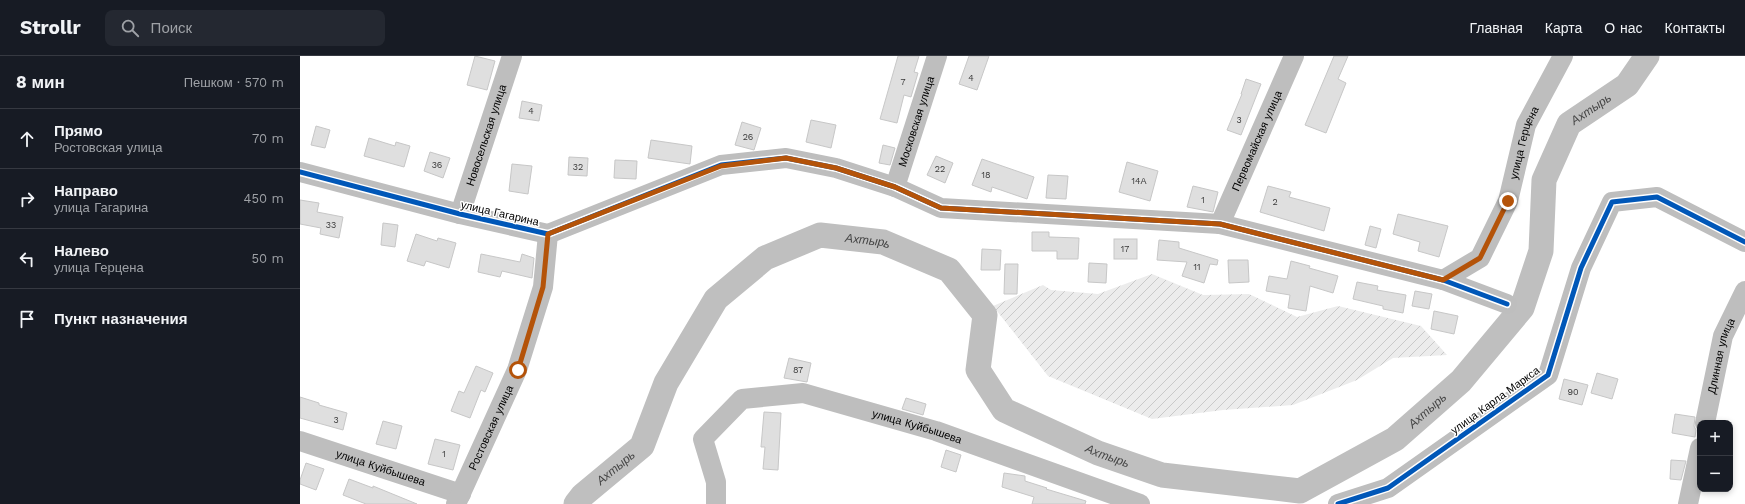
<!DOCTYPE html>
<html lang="ru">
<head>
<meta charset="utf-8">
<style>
  body { margin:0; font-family:"Work Sans",sans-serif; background:#242831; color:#f1f3f6 }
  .controls { position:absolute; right:12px; bottom:12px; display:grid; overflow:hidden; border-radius:8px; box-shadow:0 2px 6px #0003 }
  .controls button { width:36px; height:36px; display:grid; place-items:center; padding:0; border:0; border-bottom:1px solid #363941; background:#171b24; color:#f1f3f6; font:20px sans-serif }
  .stop { position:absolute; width:12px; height:12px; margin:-9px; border:3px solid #b45309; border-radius:50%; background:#fff }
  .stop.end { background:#b45309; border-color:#fff; box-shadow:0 1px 4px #0008 }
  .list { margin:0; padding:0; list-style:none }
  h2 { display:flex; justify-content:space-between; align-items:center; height:52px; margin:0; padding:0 16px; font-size:17px }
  h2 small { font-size:13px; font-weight:400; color:#9ea1a6 }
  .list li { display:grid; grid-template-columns:26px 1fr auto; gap:12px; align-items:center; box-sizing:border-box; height:60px; padding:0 16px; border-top:1px solid #363941 }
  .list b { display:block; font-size:15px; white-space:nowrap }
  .list p { margin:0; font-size:13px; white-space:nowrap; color:#9ea1a6 }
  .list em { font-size:13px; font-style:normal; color:#9ea1a6 }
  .icon { flex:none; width:22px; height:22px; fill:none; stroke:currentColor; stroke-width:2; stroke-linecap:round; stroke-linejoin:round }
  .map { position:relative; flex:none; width:1445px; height:448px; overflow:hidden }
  header { display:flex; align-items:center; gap:24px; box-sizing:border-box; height:56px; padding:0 20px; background:#171b24; border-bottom:1px solid #363941 }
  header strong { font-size:19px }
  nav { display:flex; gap:22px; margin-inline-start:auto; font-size:14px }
  .search { width:280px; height:36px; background:#242831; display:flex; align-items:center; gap:10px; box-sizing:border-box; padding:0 14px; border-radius:8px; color:#9ea1a6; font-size:15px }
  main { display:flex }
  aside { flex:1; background:#171b24 }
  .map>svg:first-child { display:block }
</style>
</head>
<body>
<header>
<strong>Strollr</strong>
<div class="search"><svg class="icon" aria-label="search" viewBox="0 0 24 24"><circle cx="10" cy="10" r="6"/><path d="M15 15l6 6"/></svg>Поиск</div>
<nav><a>Главная</a><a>Карта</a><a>О нас</a><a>Контакты</a></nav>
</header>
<main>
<aside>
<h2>8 мин<small>Пешком · 570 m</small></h2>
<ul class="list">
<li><svg class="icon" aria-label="ahead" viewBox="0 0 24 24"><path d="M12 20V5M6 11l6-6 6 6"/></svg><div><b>Прямо</b><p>Ростовская улица</p></div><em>70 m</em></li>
<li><svg class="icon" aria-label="right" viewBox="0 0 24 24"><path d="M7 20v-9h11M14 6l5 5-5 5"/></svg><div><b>Направо</b><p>улица Гагарина</p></div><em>450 m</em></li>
<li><svg class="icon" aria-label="left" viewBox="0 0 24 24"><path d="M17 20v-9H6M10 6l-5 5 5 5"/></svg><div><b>Налево</b><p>улица Герцена</p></div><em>50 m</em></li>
<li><svg class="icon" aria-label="arrive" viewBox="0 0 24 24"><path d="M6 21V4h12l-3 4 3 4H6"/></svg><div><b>Пункт назначения</b></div></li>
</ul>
</aside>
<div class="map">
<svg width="1445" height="448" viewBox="0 0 1445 448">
  <defs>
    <pattern id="garden-furrows" width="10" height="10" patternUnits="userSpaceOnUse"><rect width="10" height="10" fill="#ececec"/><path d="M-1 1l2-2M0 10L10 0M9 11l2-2" fill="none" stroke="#c9c9c9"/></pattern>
  </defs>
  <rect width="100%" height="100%" fill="#fff"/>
  <path fill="url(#garden-furrows)" d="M852,218l51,21 46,-1 48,23 41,-11 83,20 26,29 -54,3 -36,22 -64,25 -70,5 -71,9 -104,-43 -55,-70 50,-21 8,5 47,4z"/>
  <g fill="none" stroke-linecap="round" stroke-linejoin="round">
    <path stroke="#bfbfbf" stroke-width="25" id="s1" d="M276,448l7,-9 59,-49 24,-63 50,-84 49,-41 55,-23 63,7 66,28 36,45 -7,55 26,40 94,43 64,22 138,16 95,-52 66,-58 61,-73 19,-57 3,-71 25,-56 58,-39 20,-29"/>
  </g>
  <g fill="#dfdfdf" stroke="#c7c7c7">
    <path d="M175,0l20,5 -8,29 -20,-5z"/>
    <path d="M598,0h21l-5,16 4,1 -7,24 -7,-2 -7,28 -17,-4z"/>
    <path d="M669,0h20l-12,34 -18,-6z"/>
    <path d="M1034,0h14l-10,23 8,4 -20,50 -21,-8z"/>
    <path d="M946,23l15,5 -20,51 -14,-5 15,-36h-1z"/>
    <path d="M222,45l20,4 -3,16 -20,-3z"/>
    <path d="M511,64l25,5 -5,23 -25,-6z"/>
    <path d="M442,66l19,6 -7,22 -19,-5z"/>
    <path d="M16,70l14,4 -5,18 -14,-3z"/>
    <path d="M69,82l26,8 1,-4 14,4 -6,21 -40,-11z"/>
    <path d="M351,84l41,6 -2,18 -42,-6z"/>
    <path d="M583,89l12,3 -5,17 -11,-2z"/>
    <path d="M130,96l20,6 -7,20 -19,-7z"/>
    <path d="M636,100l17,7 -8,20 -18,-8z"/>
    <path d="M269,101l19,1 -1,18 -19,-1z"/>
    <path d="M682,103l52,18 -7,22 -35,-12 -1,5 -19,-7z"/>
    <path d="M315,104l22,1 -1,18 -22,-1z"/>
    <path d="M827,106l31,9 -8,30 -31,-9z"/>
    <path d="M212,108l20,2 -4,28 -19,-3z"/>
    <path d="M748,119l20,1 -2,23 -20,-1z"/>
    <path d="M893,130l25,6 -5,20 -26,-5z"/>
    <path d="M968,130l23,6 -2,5 41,11 -6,23 -64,-19z"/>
    <path d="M0,144l19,3 -2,9 26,5 -4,21 -19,-4 1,-6 -21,-4z"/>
    <path d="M1098,158l50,12 -9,31 -21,-6 2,-9 -27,-8z"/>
    <path d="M83,167l15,2 -3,22 -14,-2z"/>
    <path d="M1070,170l11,3 -5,19 -11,-3z"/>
    <path d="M732,176h17v5l30,1 -1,21h-21v-8h-25z"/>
    <path d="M116,178l21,7 1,-3 18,5 -7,25 -23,-7 -2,5 -17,-5z"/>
    <rect x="814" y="183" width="23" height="20"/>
    <path d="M859,184l20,2v6l39,12 -1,5 -7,-1 -6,19 -22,-7 5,-14 -30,-2z"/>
    <path d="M682,193l19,1 -1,20h-19z"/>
    <path d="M181,198l39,8 2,-8 12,4 -2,20 -30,-7 -2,6 -22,-5z"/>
    <path d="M928,204h20l1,22 -20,1z"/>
    <path d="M991,205l19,5 -1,2 29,8 -5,17 -23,-7 -4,25 -18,-3 2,-13 -24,-4 3,-15 18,3z"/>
    <path d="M789,207l18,1 -1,19 -18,-1z"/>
    <path d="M705,208h13l-1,30h-13z"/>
    <path d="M1057,226l21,4 -1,4 29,5 -3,18 -20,-4v-3l-30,-7z"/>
    <path d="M1115,235l17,3 -3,15 -17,-3z"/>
    <path d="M1134,255l24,5 -4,18 -23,-5z"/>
    <path d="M489,302l22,5 -4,19 -23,-4z"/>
    <path d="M176,310l17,7 -8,19 -4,-2 -11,28 -19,-7 8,-20 5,2z"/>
    <path d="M1297,317l21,6 -6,20 -21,-6z"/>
    <path d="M1264,323l24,6 -6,20 -23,-6z"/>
    <path d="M0,341l19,6v2l28,8 -4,17 -43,-12z"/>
    <path d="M606,342l20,6 -3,11 -21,-6z"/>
    <path d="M464,356l17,1 -3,57 -15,-1 2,-22h-4z"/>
    <path d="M1375,358l20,3 -1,9 2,4 -1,7 -23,-4z"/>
    <path d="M83,365l19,5 -6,23 -20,-5z"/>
    <path d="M135,383l25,6 -7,25 -25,-6z"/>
    <path d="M646,394l15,5 -5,17 -15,-5z"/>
    <path d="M1371,404l15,1 -5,19 -11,-1z"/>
    <path d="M6,407l18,6 -8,21 -16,-6v-4z"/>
    <path d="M704,417l21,3v5l22,7 -1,1 40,12 -1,3h-53l2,-7 -32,-10z"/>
    <path d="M49,423l24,9v-2l44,18h-51l-23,-9z"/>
  </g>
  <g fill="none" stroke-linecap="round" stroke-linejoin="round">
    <g stroke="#bebebe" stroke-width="20">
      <path d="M0,116l160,42 88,20 173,-69 65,-7 50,10 59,19 46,21 279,16 223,56 64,24"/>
      <path id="s2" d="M595,131l42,-131"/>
      <path id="s3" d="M160,158l52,-158"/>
      <path id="s4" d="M920,168l74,-168"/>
      <path id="s5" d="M1143,224l37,-22 28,-57 18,-76 37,-69"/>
      <path id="s6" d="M1405,367l18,-87 22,-45"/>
      <path id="s7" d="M0,385l161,53"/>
      <path id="s8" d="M156,448l61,-134 26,-83 5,-53"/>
      <path id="s9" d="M416,448v-22l-13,-43 39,-40 61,-6 133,38 204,73"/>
      <path d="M1038,448l50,-16 160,-113 33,-107 31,-66 45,-5 88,45"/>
      <path d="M1388,448l12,-56"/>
    </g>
    <defs>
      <g id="cycleway">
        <path d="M0,116l160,42 88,20 173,-69 65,-7 50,10 59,19 46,21 279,16 223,56 64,24"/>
        <path d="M1038,448l50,-16 160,-113 33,-107 31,-66 45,-5 88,45"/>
      </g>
    </defs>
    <use href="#cycleway" stroke="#fff" stroke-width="8"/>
    <use href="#cycleway" stroke="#0057b8" stroke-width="5"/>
  </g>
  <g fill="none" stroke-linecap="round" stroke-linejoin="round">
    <path stroke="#b45309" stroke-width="5" d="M218,314l25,-83 5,-53 173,-68 65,-8 50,10 59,19 46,21 279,16 223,56 37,-22 28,-57"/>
  </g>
  <g text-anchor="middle" stroke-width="3" stroke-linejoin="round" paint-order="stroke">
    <g font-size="9" fill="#383838">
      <text x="671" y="25">4</text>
      <text x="603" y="29">7</text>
      <text x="231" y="58">4</text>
      <text x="939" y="67">3</text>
      <text x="448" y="84">26</text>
      <text x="137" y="112">36</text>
      <text x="278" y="114">32</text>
      <text x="640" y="116">22</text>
      <text x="686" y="122">18</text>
      <text x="839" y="128">14А</text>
      <text x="903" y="147">1</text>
      <text x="975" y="149">2</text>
      <text x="31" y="172">33</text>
      <text x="825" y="196">17</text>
      <text x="897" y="214">11</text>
      <text x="498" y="317">87</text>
      <text x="1273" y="339">90</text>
      <text x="36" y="367">3</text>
      <text x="144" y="401">1</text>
    </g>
    <g font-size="11" fill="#000" stroke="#fff">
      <text dy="4" stroke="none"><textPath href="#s2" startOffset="69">Московская улица</textPath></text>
      <text dy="4" stroke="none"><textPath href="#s3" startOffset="83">Новосельская улица</textPath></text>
      <text dy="4" stroke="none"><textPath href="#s4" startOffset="91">Первомайская улица</textPath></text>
      <text dy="4" stroke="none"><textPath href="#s5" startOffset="167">улица Герцена</textPath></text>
      <text transform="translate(200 157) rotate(13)" y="4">улица Гагарина</text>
      <text dy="4" stroke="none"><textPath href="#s6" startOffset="69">Длинная улица</textPath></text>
      <text transform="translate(1195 344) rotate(-36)" y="4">улица Карла Маркса</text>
      <text dy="4" stroke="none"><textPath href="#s9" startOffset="303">улица Куйбышева</textPath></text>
      <text dy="4" stroke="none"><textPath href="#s8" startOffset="84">Ростовская улица</textPath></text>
      <text dy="4" stroke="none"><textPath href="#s7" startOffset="85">улица Куйбышева</textPath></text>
    </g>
    <g font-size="12" font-style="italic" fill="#444" stroke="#fff">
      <text dy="4" stroke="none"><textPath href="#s1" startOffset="1493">Ахтырь</textPath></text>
      <text dy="4" stroke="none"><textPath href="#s1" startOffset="425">Ахтырь</textPath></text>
      <text dy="4" stroke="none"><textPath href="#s1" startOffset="1134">Ахтырь</textPath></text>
      <text dy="4" stroke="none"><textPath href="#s1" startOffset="786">Ахтырь</textPath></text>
      <text dy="4" stroke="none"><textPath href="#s1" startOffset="54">Ахтырь</textPath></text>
    </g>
  </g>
</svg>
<div class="controls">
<button>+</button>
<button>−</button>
</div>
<div class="stop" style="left:218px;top:314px"></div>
<div class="stop end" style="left:1208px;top:145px"></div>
</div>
</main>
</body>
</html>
